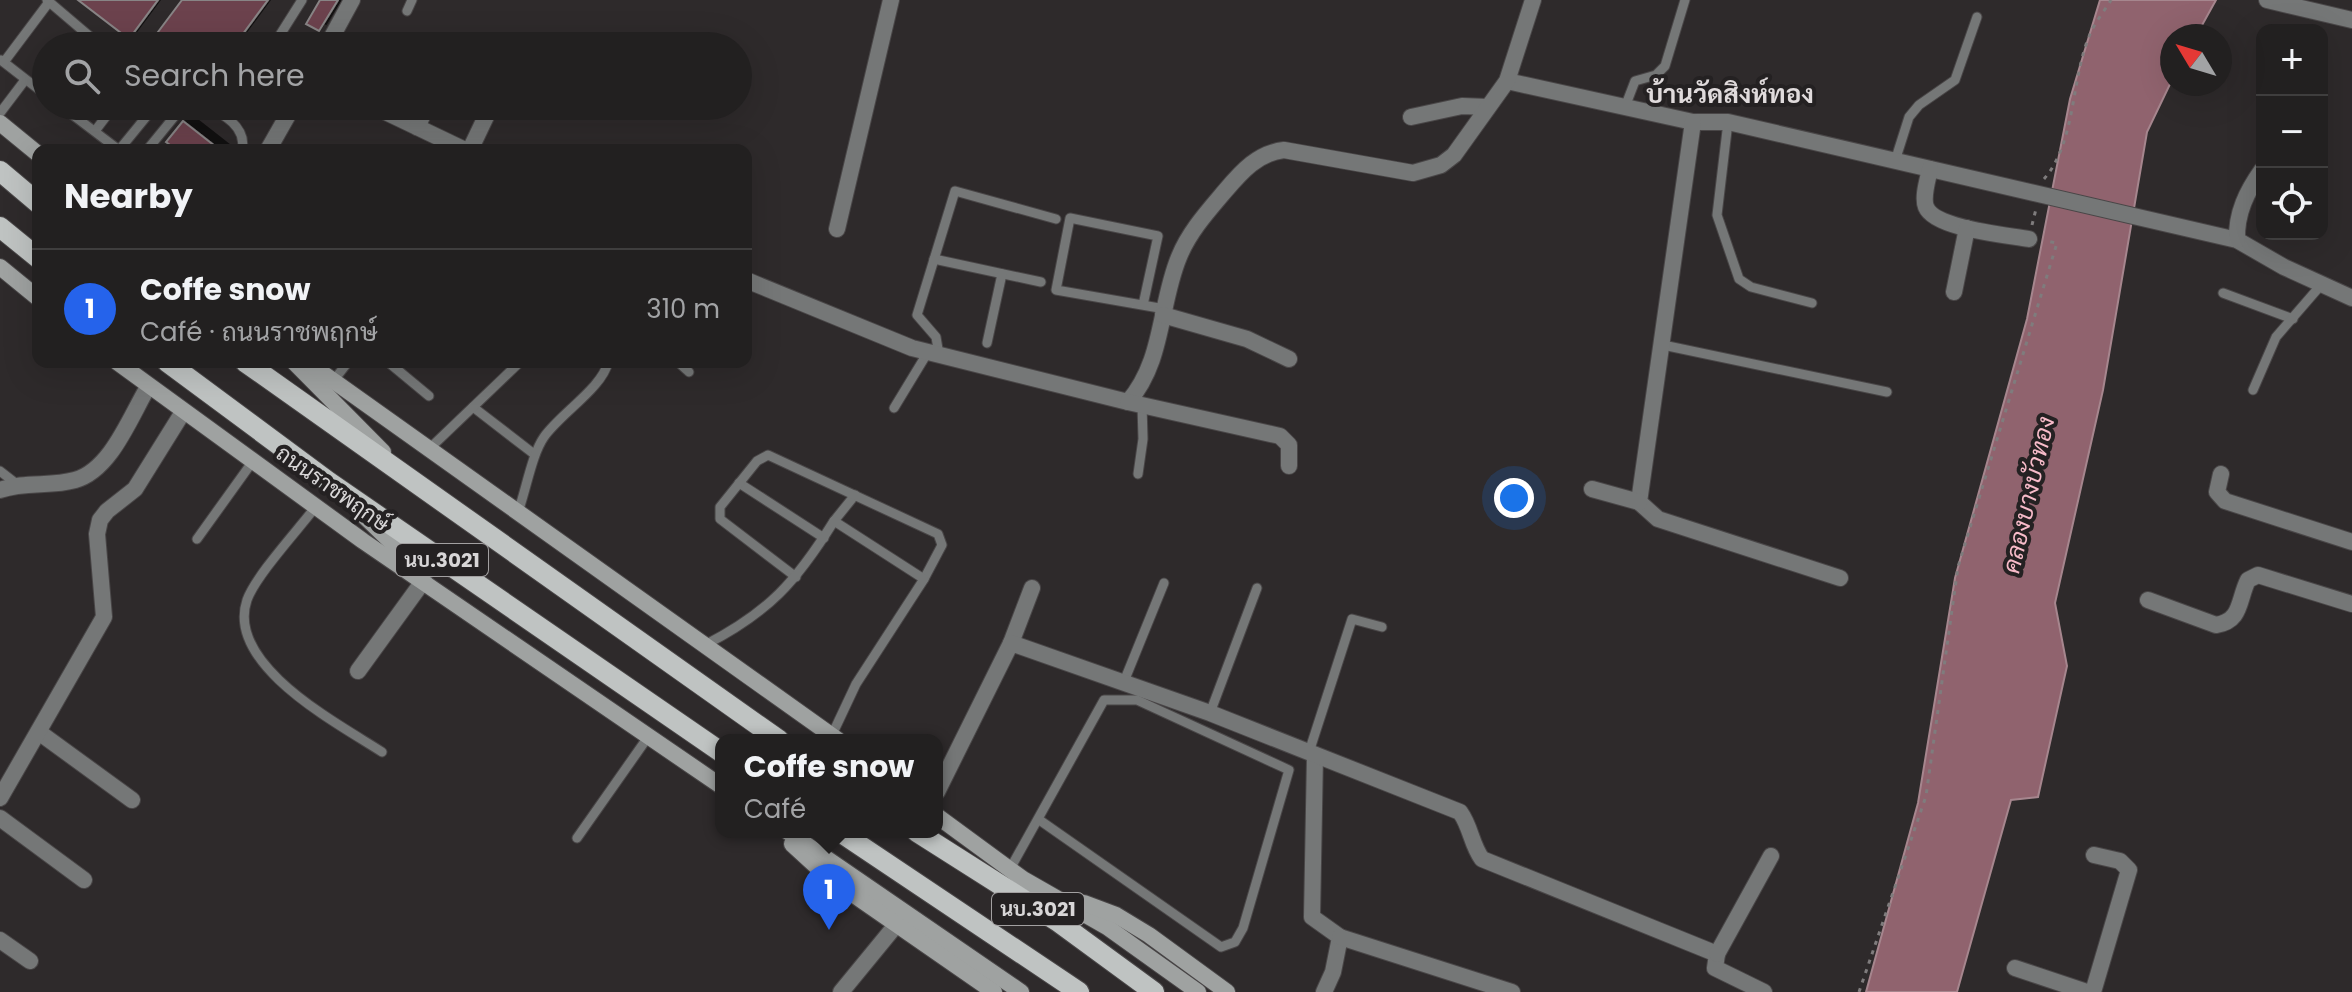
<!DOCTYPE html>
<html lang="en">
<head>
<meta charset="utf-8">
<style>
  body { margin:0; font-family:Poppins,Sarabun,sans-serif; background:#2a2829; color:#f1f3f6 }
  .controls { position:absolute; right:24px; top:24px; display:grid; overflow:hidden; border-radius:16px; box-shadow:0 8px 32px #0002 }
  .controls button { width:72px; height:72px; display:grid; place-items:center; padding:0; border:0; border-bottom:2px solid #3f3e3e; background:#222020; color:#f1f3f6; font:40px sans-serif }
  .compass { position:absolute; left:2160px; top:24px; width:72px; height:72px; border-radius:50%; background:#222020; box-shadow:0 8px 32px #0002; rotate:308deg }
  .you { position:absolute; left:1514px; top:498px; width:28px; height:28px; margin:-20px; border:6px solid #fff; border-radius:50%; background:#1a73e8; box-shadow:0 0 0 12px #1a73e833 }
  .badge { display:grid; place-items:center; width:52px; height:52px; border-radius:50%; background:#2563eb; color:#fff; font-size:26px; font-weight:700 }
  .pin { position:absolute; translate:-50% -66px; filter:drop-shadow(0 2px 4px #0008) }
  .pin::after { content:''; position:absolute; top:42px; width:28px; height:24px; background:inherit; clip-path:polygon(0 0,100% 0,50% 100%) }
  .popup { position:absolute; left:715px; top:734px; width:228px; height:104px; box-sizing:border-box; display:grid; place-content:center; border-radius:16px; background:#222020; filter:drop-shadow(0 2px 6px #0005); font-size:26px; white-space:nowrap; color:#a2a3a5 }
  .popup b { font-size:30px; color:#f1f3f6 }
  .popup::after { content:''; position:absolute; left:50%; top:100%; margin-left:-16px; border:16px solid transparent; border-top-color:#222020 }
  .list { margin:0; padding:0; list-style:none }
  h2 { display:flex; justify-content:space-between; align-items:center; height:104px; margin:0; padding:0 32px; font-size:34px }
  h2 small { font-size:26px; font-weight:400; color:#a2a3a5 }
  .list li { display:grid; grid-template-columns:52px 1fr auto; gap:24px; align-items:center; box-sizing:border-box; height:120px; padding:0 32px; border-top:2px solid #3f3e3e }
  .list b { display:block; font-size:30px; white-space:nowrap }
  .list p { margin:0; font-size:26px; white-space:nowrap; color:#a2a3a5 }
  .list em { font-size:26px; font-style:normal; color:#a2a3a5 }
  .icon { flex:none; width:44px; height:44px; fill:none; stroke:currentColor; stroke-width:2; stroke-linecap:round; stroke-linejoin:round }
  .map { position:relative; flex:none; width:2352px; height:992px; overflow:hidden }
  .search { position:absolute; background:#222020; box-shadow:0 8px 32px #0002; left:32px; top:32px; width:720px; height:88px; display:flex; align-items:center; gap:20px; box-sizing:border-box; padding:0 28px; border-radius:44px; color:#a2a3a5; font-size:30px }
  .panel { position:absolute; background:#222020; box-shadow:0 8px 32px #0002; left:32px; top:144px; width:720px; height:224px; border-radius:16px }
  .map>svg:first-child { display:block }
</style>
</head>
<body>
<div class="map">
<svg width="2352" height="992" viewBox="0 0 2352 992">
  <defs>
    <filter id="shadow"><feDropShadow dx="7" dy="-7" stdDeviation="0" flood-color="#0009"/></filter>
  </defs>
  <rect width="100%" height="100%" fill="#2e2a2b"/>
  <path fill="#90636e" stroke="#a6868e" stroke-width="2" d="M2100,0h116l-20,36h-24v44l-25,52 -44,258 -48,213 12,63 -29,131 -27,3 -54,192h-91l52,-189 37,-225 72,-259 43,-220z"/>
  <g fill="#6c424d" stroke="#888485" stroke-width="2" filter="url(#shadow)">
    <path d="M78,0h80l-29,39z"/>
    <path d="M182,0h86l-34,46h-57l-19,-14z"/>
    <path d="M320,0h18l-19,31 -13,-7z"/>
    <path d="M258,106h16l-4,8z"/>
    <path d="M183,121l37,29h-43l-11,-8z"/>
  </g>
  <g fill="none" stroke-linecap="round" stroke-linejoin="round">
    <defs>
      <g id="lane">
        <path d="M47,0l54,46"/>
        <path d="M407,11l5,-11"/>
        <path d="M273,46l29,-46"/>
        <path d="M1,60l45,35"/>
        <path d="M4,62l45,-60"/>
        <path d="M61,106l58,44 36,-44"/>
        <path d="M205,106c19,8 42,21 37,44"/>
        <path d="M1625,107l10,-26 21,-6 9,-9 20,-66"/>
        <path d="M0,113l25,-33"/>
        <path d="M1728,122l-11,93 22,64 12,8 61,16"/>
        <path d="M95,131l19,-25"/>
        <path d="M147,150l36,-44"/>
        <path d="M1895,161l14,-44 10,-12 36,-25 22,-63"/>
        <path d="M934,259l107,23"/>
        <path d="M2223,293l70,26"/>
        <path d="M1143,305l15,-69 -88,-18 -14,72 109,19"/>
        <path d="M987,343l15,-69"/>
        <path d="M1663,345l224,47"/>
        <path d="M939,355l-3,-18 -19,-22 38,-124 101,28"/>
        <path d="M388,362l41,34"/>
        <path d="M678,362l11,10"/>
        <path d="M334,380l14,-18"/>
        <path d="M2253,390l23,-53 45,-52"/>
        <path d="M473,407l61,47"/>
        <path d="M894,408l34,-56"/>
        <path d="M428,450l92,-88"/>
        <path d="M0,471l18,14"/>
        <path d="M1138,474l5,-35 -1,-34"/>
        <path d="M739,483l85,55"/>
        <path d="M317,505c-18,24 -61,70 -70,95 -22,65 92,124 135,152"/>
        <path d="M518,512c8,-22 14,-58 26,-75 16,-23 59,-50 64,-75"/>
        <path d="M834,521l21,-26"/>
        <path d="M197,539l56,-78"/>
        <path d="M796,577l-76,-58v-12l37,-46 11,-6 170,79 4,11 -18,34"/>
        <path d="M705,645c64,-33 91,-63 129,-124l90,58 -68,105 -24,51"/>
        <path d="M1123,684l41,-101"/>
        <path d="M1210,713l47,-125"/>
        <path d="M1309,752l43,-133 30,8"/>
        <path d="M577,838l71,-101"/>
        <path d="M1010,869l94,-169h33l152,70 -46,158 -8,14 -14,5 -183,-128"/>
      </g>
      <g id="street">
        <path d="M2267,0l85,20"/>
        <path d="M327,46l25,-46"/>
        <path d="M1507,81l186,41h35l509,118 47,27 68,31"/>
        <path d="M373,106l92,44"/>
        <path d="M1411,117l51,-11 26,1"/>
        <path d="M1693,122l-54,380 19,17 182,59"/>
        <path d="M417,127l10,-21"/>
        <path d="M268,150l25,-44"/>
        <path d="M470,150l21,-44"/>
        <path d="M1930,169c-2,10 -8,28 -4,38 9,22 82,28 103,32"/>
        <path d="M837,229l54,-229"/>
        <path d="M2237,240c-1,-27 10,-49 25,-70"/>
        <path d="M746,280l166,68 216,54c36,-41 31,-97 51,-145 10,-25 29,-46 46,-66 17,-20 33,-38 59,-41l129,23 28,-8 13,-10 53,-74 26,-81"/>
        <path d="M1954,292l13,-64"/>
        <path d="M1163,315l84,24 42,20"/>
        <path d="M1128,402l152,34 9,9v21"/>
        <path d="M2221,474l-4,18 8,9 127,41"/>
        <path d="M1592,489l47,13"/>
        <path d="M0,490c25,-9 51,-3 75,-10 36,-10 55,-63 73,-93"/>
        <path d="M2148,600l68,25c26,-4 22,-25 32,-45l10,-5 94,29"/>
        <path d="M1011,643l21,-55"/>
        <path d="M358,671l66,-91"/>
        <path d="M40,733l92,67"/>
        <path d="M1315,755l-3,162 28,20 -7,35 -9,20"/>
        <path d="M937,792l74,-149 199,70 250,99c11,15 11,32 22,47l235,95 -2,14 49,24"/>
        <path d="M0,798l104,-181 -7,-83 3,-14 7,-9 28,-22 48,-77"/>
        <path d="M0,818l84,62"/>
        <path d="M1340,937l172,55"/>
        <path d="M0,940l30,21"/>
        <path d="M1717,954l54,-98"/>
        <path d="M2015,968l72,24"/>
        <path d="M841,992l55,-67"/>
        <path d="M2093,992l36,-122 -9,-9 -26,-6"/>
      </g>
      <g id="secondary">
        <path d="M0,123l38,31"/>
        <path d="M0,267l38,31"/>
        <path d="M117,362l246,179 358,245"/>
        <path d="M294,362l89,90"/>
        <path d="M307,362l531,378"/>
        <path d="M359,511l58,56"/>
        <path d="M937,816l86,63 84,48 91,65"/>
        <path d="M788,832l233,160"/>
        <path d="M792,844l36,33 166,115"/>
        <path d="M1084,903l32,12 33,20 78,57"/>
      </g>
      <g id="primary">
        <path d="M0,171l38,32"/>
        <path d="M0,227l38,31"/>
        <path d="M167,362l162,120 392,270"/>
        <path d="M245,362l534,378"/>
        <path d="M840,832l239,160"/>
        <path d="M917,832l140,89 97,71"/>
      </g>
    </defs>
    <use href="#lane" stroke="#494647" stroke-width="11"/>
    <use href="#street" stroke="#494647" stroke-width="18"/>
    <use href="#secondary" stroke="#494647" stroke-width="18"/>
    <use href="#primary" stroke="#494647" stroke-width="22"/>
    <g stroke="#7f7c7d" stroke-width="3" stroke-dasharray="4 6" stroke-linecap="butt">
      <path d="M2044,179c33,-38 27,-105 47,-147 5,-11 14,-22 20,-32"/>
      <path d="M2032,225l4,-16"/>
      <path d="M1859,992l67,-196 32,-229 99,-324 -11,-2"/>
    </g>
    <use href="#lane" stroke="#757777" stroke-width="9"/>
    <use href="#street" stroke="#757777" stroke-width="16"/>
    <use href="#secondary" stroke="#9fa2a1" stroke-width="16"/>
    <use href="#primary" stroke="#bfc3c2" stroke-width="20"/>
  </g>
  <g text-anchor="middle" stroke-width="8" stroke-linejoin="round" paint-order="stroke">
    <g fill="#242122" stroke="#a2a0a1" stroke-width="2">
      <rect x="396" y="544" width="92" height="32" rx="6"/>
      <rect x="992" y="893" width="92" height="32" rx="6"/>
    </g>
    <g font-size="20" font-weight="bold" fill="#d8d6d7">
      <text x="442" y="567">นบ.3021</text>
      <text x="1038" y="916">นบ.3021</text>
    </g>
    <g font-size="22" fill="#d8d6d7" stroke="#242122">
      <text transform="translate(333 488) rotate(35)" y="8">ถนนราชพฤกษ์</text>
    </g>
    <g font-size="24" font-style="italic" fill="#f7bbc9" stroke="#242122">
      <text transform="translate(2029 495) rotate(-77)" y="8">คลองบางบัวทอง</text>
    </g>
    <g font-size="26" font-weight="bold" fill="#e0dbdc" stroke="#242122">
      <text x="1730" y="103">บ้านวัดสิงห์ทอง</text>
    </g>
  </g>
</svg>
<div class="controls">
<button>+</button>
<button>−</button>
<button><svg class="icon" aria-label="locate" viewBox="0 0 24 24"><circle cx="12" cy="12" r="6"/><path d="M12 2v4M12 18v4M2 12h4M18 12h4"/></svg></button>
</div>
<svg class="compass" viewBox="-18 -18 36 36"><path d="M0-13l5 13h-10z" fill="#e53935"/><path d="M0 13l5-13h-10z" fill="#a2a3a5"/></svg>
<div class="you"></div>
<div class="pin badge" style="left:829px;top:930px">1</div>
<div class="popup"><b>Coffe snow</b>Café</div>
<div class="search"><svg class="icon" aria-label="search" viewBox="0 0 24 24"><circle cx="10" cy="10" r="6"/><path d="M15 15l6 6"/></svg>Search here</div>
<section class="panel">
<h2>Nearby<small></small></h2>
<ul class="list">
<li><span class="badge">1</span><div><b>Coffe snow</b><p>Café · ถนนราชพฤกษ์</p></div><em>310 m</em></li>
</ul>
</section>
</div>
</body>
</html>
